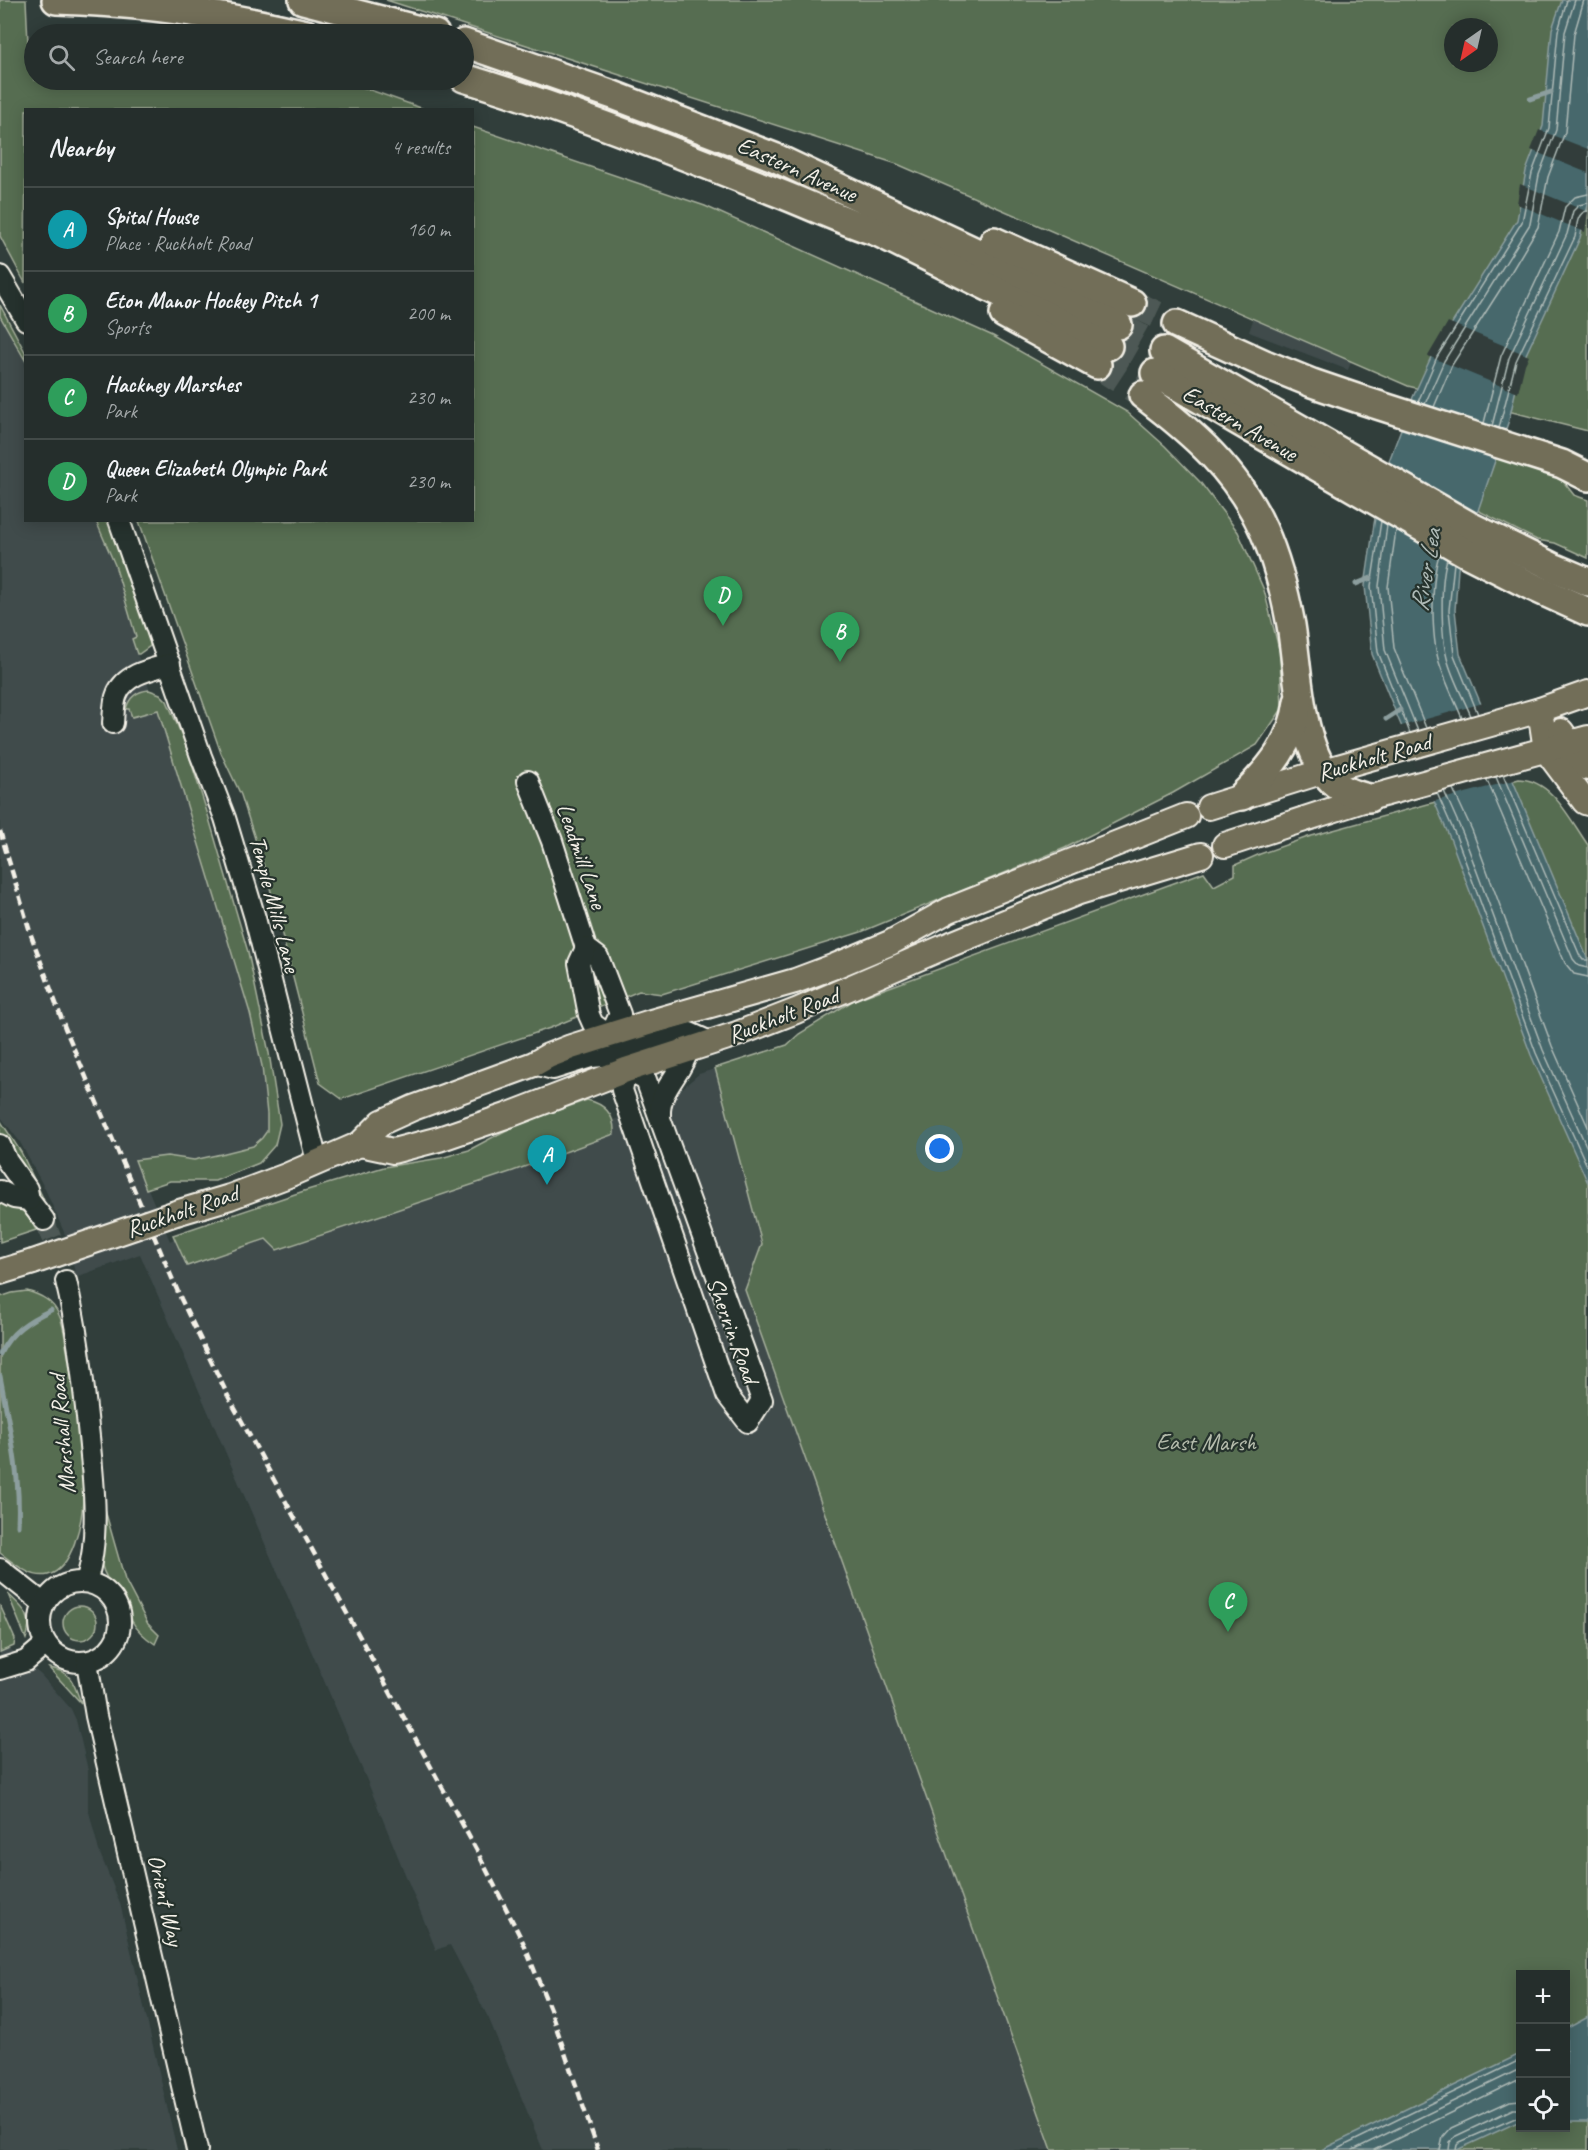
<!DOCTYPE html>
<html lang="en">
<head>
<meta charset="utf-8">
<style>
  body { margin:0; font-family:Caveat,sans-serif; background:#313a38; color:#f1f3f6 }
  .controls { position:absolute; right:18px; bottom:18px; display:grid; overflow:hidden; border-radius:0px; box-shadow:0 3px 15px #0003 }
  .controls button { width:54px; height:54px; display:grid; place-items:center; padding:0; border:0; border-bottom:2px solid #424a48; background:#252e2c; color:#f1f3f6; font:30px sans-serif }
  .compass { position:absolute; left:1444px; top:18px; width:54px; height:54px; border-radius:50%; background:#252e2c; box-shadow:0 3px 15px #0003; rotate:214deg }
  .you { position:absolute; left:940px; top:1149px; width:21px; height:21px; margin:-15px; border:4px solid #fff; border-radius:50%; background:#1a73e8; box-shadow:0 0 0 9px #1a73e833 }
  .badge { display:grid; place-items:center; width:39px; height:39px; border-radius:50%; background:#ea580c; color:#fff; font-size:20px; font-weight:700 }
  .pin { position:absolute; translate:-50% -50px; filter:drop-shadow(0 2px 3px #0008) }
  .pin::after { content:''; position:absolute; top:32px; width:21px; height:18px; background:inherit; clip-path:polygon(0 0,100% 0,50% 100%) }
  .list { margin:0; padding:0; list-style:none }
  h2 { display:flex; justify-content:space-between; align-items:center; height:78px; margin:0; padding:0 24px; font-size:26px }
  h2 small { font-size:20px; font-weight:400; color:#a3a8a9 }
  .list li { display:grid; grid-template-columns:39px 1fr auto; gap:18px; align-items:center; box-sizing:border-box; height:84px; padding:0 24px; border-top:2px solid #424a48 }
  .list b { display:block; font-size:22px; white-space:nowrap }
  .list p { margin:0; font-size:20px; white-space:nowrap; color:#a3a8a9 }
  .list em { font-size:20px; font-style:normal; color:#a3a8a9 }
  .icon { flex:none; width:33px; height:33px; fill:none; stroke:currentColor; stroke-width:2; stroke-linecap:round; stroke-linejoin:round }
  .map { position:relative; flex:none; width:1588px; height:2150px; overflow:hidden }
  .search { position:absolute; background:#252e2c; box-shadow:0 3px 15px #0003; left:24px; top:24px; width:450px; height:66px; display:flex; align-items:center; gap:15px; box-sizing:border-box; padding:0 21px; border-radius:33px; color:#a3a8a9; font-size:22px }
  .panel { position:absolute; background:#252e2c; box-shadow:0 3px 15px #0003; left:24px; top:108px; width:450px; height:414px; border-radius:0px }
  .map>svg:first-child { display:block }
</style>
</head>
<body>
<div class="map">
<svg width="1588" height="2150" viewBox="0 0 1588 2150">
  <rect width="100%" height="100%" fill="#313e3b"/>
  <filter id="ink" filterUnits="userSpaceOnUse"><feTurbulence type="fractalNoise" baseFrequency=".0167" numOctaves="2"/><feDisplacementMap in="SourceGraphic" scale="12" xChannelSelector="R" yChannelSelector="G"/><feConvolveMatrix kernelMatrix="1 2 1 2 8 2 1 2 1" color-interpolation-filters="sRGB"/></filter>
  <g filter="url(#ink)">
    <g fill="#3f4b4c">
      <path d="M1263,290l95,54 -10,26 -99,-38z"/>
      <path d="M0,316l25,44 1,160 70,1 26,64 14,52 -4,2 24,69 7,-2 93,314 14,100 -3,18 -25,16 -102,16 30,71 4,-2 13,27 432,-148 18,51 43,-14 -11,-32 5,-28 25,-21 88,-29 12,-11 55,-34 -109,290 307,860h-509l-54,-131 -39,-74 -14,5 -70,-172 -226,-524 -64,23 -9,-38 -21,-48 -26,-49 -20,-26z"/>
      <path d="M0,1638h7l3,11 31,26 30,34 5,11 12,50v38l11,43 21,52 57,247h-177z"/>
    </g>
    <g fill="#576d51" stroke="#a6af9c" stroke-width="1.5" fill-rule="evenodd">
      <path d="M0,0h26l2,43h6v37h308l82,29 -398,1 -1,173 -25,-47z"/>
      <path d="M386,0h1202v431l-180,-45 -511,-222zM1453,27h36v36h-36z"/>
      <path d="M473,127l232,79 288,130 134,76 38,34 35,36 38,50 26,58 16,63 2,56 -25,36 -84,48 -108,55 -204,84 -199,62 -23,-3 -89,37 -208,71 -22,-16 -53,-207 -26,-81 -20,-42 -82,-232 333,-1z"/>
      <path d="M0,305l25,47v8l-25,-44z"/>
      <path d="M1496,457l63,19 15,19 14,5v58l-33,-15 -18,-3 -60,-30z"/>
      <path d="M96,521h11l10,20 33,95v10l-11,8h-2l-5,-15 4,-2 -21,-72z"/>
      <path d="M149,690l11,4 7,7 18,42 23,72 40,137 21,101 11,71 -5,21 -16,18 -44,18h-45l-24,8 -11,-29 32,-4 27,4 27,-6 32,-8 9,-8 5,-7v-17l-5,-48 -12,-53 -92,-303 -26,7 -3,-8h-3c3,-11 11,-18 23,-19z"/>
      <path d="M1519,779c34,1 51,41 69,66v1305h-536l-307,-860 17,-46 -47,-176 72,-23 12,-11 55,-34 350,-128 10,14 21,-11v-10l25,-11 48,-17zM1520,1974h46v154h-46z"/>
      <path d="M587,1100c18,4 28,15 27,34l-101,37 -236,79 -11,-11 -79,27 -14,-31 131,-44 80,-24 57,-9 28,-8 45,-24z"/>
      <path d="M0,1120l21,32 23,48 -15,-16 -16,-36 -13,-15z"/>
      <path d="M0,1199c20,8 26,12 36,31l-36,12z"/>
      <path d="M27,1291c14,4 26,10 32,24 5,10 6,24 8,35 7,35 10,69 13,104 1,15 4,31 3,46 -1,21 -10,69 -35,75 -17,4 -34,-12 -48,-22v-256l12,-4z"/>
      <path d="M105,1510l20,70 23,44 11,11 -4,9c-9,-6 -18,-13 -23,-23 -2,-5 -2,-12 -5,-17 -5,-10 -14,-17 -20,-26 -11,-18 -8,-49 -2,-68z"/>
      <path d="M8,1594c16,15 26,22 18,45z"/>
      <path d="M0,1605l15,34 -1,7 -14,6z"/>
      <circle cx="80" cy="1623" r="17"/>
      <path d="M49,1668c23,3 25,16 32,35z"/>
    </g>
    <g fill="#46676c" stroke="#8c9e9e" stroke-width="1.5">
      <path d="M1562,0h26v205l-8,33 -58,125 -13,57 -51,149 -3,41 5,44 128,306v223l-57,-128 -81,-217 -52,-120 -26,-64 -7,-68 9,-62 9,-47 30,-80 19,-42 85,-135 9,-49 17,-45 9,-97z"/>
      <path d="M1588,2017v105h-22v-93z"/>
      <path d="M1520,2054v67l-63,29h-136z"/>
    </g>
    <g fill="#313e3b">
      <path d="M1539,130l49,19v24l-57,-23z"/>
      <path d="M1520,184l68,28 -3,20 -68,-28z"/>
      <path d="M1448,322l81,34 -4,8 -7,29 -90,-37z"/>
      <path d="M1483,703l32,77 -84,22 -33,-75z"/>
    </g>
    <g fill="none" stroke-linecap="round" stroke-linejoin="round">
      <g stroke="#aebab6" stroke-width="1.5">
        <path d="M1418,402l19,-45 85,-135 10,-49 17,-45 9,-97 9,-31"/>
        <path d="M1425,404l19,-43 86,-137 9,-49 17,-45 9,-98 10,-32"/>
        <path d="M1434,407l18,-42 55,-86 31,-52 10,-50 17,-45 9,-98 10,-34"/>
        <path d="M1484,423l17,-67 58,-124 6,-25 10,-10 13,-3"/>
        <path d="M1492,426l17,-68 58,-124 6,-23 6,-6 9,-2"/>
        <path d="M1499,428l17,-67 59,-124c2,-10 1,-25 13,-26"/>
        <path d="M1381,521l-10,65 7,66 32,81"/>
        <path d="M1387,525l-8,61 6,64 33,81"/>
        <path d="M1396,530l-8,57 6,61 32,80"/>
        <path d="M1439,555c-8,25 -8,81 0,107 6,19 15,37 23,56"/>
        <path d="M1447,559c-7,23 -6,76 0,99 5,20 16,39 24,58"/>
        <path d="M1454,563l-5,47 5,45 24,59"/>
        <path d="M1503,775l77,181 3,4h5"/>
        <path d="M1496,777l77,182 6,7 9,2"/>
        <path d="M1487,780l78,183 9,11 14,3"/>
        <path d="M1453,789l19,41 80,216 36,81"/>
        <path d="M1444,791l19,43 80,216 45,100"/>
        <path d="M1437,793l19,43 80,217 52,115"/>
        <path d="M1335,2150l185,-90"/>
        <path d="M1353,2150l167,-81"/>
        <path d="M1374,2150l146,-71"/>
        <path d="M1440,2150l3,-13 8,-9 59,-27 10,-1"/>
        <path d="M1449,2150l1,-8 6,-6 57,-27h7"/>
        <path d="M1456,2150l1,-5 3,-3 60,-26"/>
      </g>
      <g stroke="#8c9e9e" stroke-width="5">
        <path d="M1530,99l21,-7"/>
        <path d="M1356,584l15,-6"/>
        <path d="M1386,719l14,-9"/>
        <path d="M0,1354c10,-22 29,-34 51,-44"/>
        <path d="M0,1376c9,50 21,99 18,150"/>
      </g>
      <path stroke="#4e5955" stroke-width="20" stroke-dasharray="20 10" stroke-linecap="butt" d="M44,1220l15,37 7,24"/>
      <g stroke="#4e5955" stroke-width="27" stroke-dasharray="27 14" stroke-linecap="butt">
        <path d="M1132,303l45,21"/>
        <path d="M1118,325l46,26"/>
        <path d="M1108,346l47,27"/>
        <path d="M1097,365l46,30"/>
      </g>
      <defs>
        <g id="minor">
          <path d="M0,276l26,44"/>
          <path d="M119,520l82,236 24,62 30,100 62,243"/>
          <path d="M113,723c1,-9 0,-20 4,-29 8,-20 35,-25 53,-30"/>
          <path d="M528,781l24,60 34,107 12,9 22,57 -10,22"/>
          <path d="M586,948l-7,15 10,52 4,9 17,12 16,34"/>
          <path d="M614,1046l20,3 56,-16 20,9"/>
          <path d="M534,1064l19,5 38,-12 13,-1 18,6"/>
          <path d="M626,1070l20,10 116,320 -14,22 -21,-27 -105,-305z"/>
          <path d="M660,1115c-1,-27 22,-41 28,-65"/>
          <path d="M0,1145l7,16 20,28 2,11 15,20"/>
          <path d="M0,1191l14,7 15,2"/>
          <path d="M66,1281c11,45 16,91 21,136 5,52 15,115 -1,165"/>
          <path d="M0,1569l44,35"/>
          <circle cx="80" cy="1622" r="40"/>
          <path d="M87,1662l9,54 101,434"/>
          <path d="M0,1669l26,-8 20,-17"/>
        </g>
        <g id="major">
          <path d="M1540,710l6,40 39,52 3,1"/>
          <path d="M1561,731l27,37"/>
          <path d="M1209,807l115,-36 216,-61 48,-17"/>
          <path d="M1225,845l144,-47 219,-60"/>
          <path d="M360,1144l33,7 46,-12 70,-24 117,-45 111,-36 59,-23 155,-67 128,-52 122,-37"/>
          <path d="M176,1213l54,-16 56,-21 74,-32 22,-22 31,-14 121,-44 14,-8 23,-9 80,-25 144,-41 40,-15 55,-23 59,-33 237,-94"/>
          <path d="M0,1272l33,-10"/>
        </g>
        <g id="highway">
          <path d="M56,0c84,2 169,15 250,34"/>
          <path d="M303,0l132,34"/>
          <path d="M464,43l149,52 161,62 204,96 140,72"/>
          <path d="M464,78c104,31 210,74 312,114 34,13 66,29 101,40l231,114"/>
          <path d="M994,241l138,62"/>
          <path d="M1004,314l93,51"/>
          <path d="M1177,324l88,40 47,19 53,18 197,63 26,13"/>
          <path d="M1164,351l304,174 87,43 33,14"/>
          <path d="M1155,373l313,181 63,32 57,26"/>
          <path d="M1143,395c50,38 94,76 120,134 14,31 22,64 28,96 7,44 8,109 33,146 11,17 26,23 45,27"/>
          <path d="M1242,796c28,-27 51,-54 56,-94"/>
        </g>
      </defs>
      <use href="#minor" stroke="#f4f1e8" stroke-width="24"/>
      <use href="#major" stroke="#f4f1e8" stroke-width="28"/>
      <use href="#highway" stroke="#f4f1e8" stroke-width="32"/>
      <use href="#minor" stroke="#26332d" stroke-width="20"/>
      <use href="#major" stroke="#726e59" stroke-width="24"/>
      <use href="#highway" stroke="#726e59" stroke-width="27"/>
      <path stroke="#f4f1e8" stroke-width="4.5" stroke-dasharray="9 4.5" stroke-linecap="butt" d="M0,831l31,104 34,93 116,271 47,97 249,455 46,91 27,67 48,141"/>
      <defs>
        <path id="major-bridge" d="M33,1262l143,-49"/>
      </defs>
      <use href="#major-bridge" stroke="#f4f1e8" stroke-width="28" stroke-linecap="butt"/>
      <use href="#major-bridge" stroke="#726e59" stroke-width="24"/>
    </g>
  </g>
  <g text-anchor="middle" stroke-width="4.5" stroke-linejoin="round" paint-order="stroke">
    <g font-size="24" fill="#f4f1e8" stroke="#26332d">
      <text transform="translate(797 169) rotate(24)" y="8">Eastern Avenue</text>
      <text transform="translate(1240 423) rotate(30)" y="8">Eastern Avenue</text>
      <text transform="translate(1374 757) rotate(-16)" y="8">Ruckholt Road</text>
      <text transform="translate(582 856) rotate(71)" y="8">Leadmill Lane</text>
      <text transform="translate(275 904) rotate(75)" y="8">Temple Mills Lane</text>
      <text transform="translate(783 1015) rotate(-21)" y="8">Ruckholt Road</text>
      <text transform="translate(182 1211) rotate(-19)" y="8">Ruckholt Road</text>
      <text transform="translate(733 1330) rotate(70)" y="8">Sherrin Road</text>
      <text transform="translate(62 1434) rotate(-95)" y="8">Marshall Road</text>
      <text transform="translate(166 1900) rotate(77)" y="8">Orient Way</text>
    </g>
    <g font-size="24" fill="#b5bcac" stroke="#26332d">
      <text x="1206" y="1450">East Marsh</text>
    </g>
    <g font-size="26" font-style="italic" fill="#aebab6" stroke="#26332d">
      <text transform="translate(1425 570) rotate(-80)" y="9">River Lea</text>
    </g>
  </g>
</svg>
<div class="controls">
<button>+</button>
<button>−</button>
<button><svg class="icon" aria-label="locate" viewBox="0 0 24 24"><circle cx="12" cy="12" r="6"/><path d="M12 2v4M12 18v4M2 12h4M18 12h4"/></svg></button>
</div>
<svg class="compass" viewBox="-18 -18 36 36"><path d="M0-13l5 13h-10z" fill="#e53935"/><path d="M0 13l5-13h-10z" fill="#a3a8a9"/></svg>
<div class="you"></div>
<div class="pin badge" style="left:547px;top:1185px;background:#0f9aa8">A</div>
<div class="pin badge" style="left:840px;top:662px;background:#2e9e5b">B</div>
<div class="pin badge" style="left:1228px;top:1632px;background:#2e9e5b">C</div>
<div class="pin badge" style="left:723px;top:626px;background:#2e9e5b">D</div>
<div class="search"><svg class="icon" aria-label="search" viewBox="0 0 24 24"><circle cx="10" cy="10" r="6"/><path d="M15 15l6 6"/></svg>Search here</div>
<section class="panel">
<h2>Nearby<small>4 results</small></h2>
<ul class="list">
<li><span class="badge" style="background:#0f9aa8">A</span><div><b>Spital House</b><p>Place · Ruckholt Road</p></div><em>160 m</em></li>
<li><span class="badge" style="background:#2e9e5b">B</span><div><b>Eton Manor Hockey Pitch 1</b><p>Sports</p></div><em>200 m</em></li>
<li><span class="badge" style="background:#2e9e5b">C</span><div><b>Hackney Marshes</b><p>Park</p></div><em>230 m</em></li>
<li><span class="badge" style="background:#2e9e5b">D</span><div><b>Queen Elizabeth Olympic Park</b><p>Park</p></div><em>230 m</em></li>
</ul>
</section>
</div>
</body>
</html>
